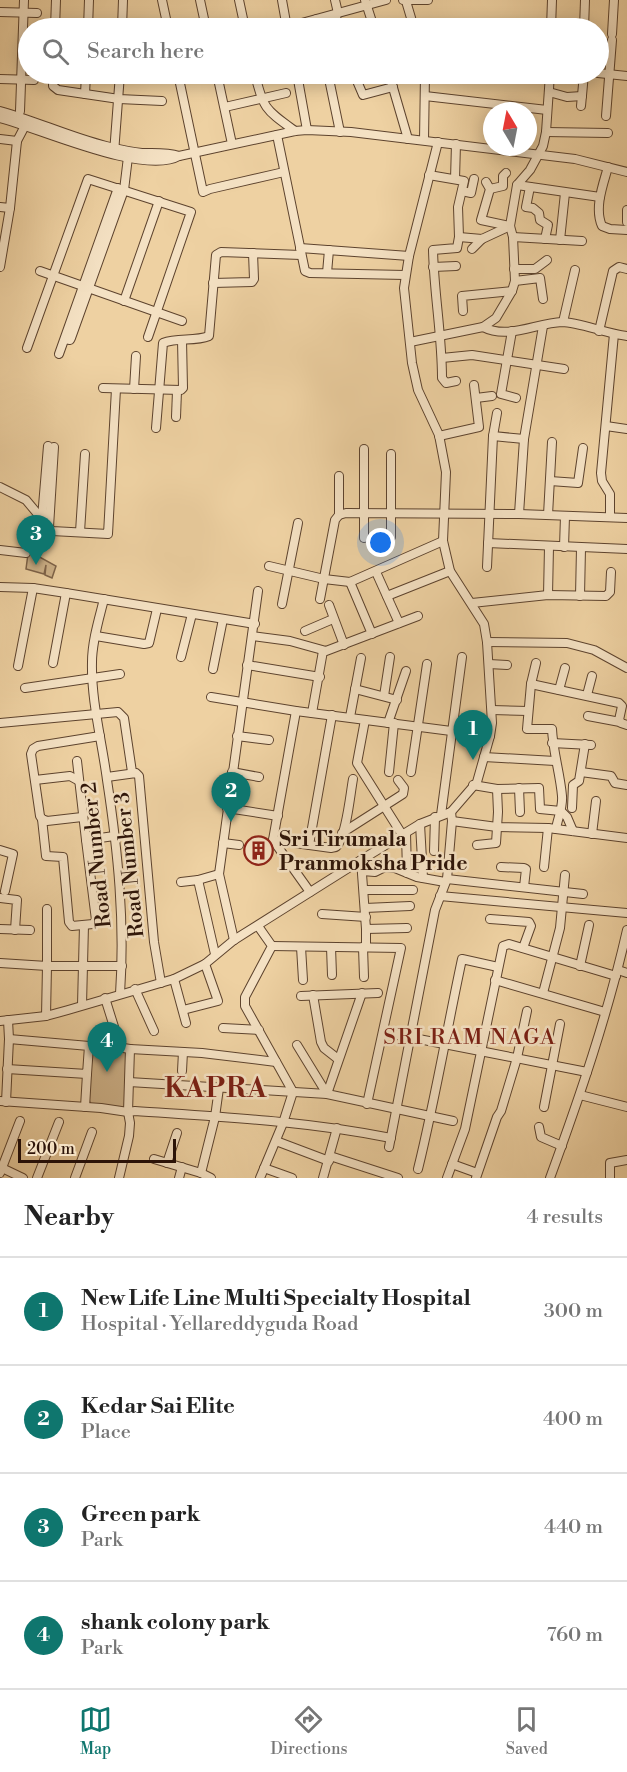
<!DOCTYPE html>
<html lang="en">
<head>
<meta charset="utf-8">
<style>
  body { margin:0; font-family:"Libre Bodoni",serif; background:#f6f6f6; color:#222 }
  .compass { position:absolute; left:483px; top:102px; width:54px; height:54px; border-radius:50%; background:#fff; box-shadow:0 3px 15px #0003; rotate:350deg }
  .scale { position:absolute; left:18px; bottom:15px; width:158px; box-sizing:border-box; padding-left:6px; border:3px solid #2d1408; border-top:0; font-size:16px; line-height:21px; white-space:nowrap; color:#2d1408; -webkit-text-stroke:4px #f4e1c3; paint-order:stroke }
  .you { position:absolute; left:381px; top:543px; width:21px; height:21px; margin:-15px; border:4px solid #fff; border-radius:50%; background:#1a73e8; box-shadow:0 0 0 9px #1a73e833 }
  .badge { display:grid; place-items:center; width:39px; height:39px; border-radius:50%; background:#0f766e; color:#fff; font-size:20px; font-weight:700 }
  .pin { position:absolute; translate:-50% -50px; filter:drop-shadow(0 2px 3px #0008) }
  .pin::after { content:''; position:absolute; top:32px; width:21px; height:18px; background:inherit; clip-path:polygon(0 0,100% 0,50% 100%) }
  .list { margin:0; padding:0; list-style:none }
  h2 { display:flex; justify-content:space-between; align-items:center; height:78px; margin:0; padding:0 24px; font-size:26px }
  h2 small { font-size:20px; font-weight:400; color:#767676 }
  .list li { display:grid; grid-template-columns:39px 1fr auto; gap:18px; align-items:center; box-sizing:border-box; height:108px; padding:0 24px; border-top:2px solid #e0e0e0 }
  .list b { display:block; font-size:22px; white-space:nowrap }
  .list p { margin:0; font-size:20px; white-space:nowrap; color:#767676 }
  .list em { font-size:20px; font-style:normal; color:#767676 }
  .icon { flex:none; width:33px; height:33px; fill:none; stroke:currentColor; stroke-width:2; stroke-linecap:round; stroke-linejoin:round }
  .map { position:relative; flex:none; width:627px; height:1178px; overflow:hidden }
  .search { position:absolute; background:#fff; box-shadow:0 3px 15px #0003; left:18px; right:18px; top:18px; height:66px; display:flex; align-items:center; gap:15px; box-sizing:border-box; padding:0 21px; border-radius:33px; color:#767676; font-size:22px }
  .sheet { height:510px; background:#fff }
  nav { display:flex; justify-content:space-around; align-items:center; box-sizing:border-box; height:84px; border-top:2px solid #e0e0e0; background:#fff; font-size:16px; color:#767676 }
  nav a { display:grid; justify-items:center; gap:3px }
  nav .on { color:#0f766e }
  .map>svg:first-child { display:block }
</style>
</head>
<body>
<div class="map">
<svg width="627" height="1178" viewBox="0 0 627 1178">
  <rect width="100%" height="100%" fill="#eed1a2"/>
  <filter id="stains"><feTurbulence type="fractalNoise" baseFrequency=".00333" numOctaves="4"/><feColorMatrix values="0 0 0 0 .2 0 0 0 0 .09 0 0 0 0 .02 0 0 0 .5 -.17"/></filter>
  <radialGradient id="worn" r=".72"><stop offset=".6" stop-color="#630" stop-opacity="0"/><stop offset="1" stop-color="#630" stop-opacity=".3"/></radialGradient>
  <g fill="#cdb188" stroke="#7d6248" stroke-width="1.5">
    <path d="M28,554l8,1 20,11 -4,12 -7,-3 1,-10 -2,9 -18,-5z"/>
    <path d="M89,1049l37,3 2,60 -37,-7 -5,-13z"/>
  </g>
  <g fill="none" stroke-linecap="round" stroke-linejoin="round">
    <defs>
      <g id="minor">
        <path d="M162,0l6,28"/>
        <path d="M200,0l6,28"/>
        <path d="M239,0l6,28"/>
        <path d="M282,0l5,28"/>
        <path d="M335,0l3,13"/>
        <path d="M365,0l9,28"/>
        <path d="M403,0h25"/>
        <path d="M406,1l8,27"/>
        <path d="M0,12l37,1"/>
        <path d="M335,15l5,13"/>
        <path d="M317,19l2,9"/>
        <path d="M287,27l99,-27"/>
        <path d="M55,28l1,-28"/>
        <path d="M88,28l1,-28"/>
        <path d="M122,28l1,-28"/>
        <path d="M551,28l1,-28"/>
        <path d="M584,28l1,-28"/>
        <path d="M612,34l2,-34"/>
        <path d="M598,73l29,3"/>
        <path d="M53,74v12l5,4 61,9 43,2"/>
        <path d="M178,74l25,118 7,-3 74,-17"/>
        <path d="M217,74l15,70"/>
        <path d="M255,74c8,35 11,36 40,57"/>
        <path d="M297,74l10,56"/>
        <path d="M328,74l12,58"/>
        <path d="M354,74l9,21 30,-8"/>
        <path d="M389,74l19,65"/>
        <path d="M517,74l32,4"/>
        <path d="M0,79l34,1"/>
        <path d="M549,92l18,5 15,-1"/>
        <path d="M85,94l1,-20"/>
        <path d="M425,96l122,14"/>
        <path d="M581,106l3,-32"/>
        <path d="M225,107l61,-14"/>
        <path d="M0,111c36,10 70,26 106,35 12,3 24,6 36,7 13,0 25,-1 37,3"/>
        <path d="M20,111l4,-111"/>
        <path d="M606,116l6,-76"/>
        <path d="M0,118c39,10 144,58 179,38l116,-25 12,-1 44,2 224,27 52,13"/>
        <path d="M546,132l62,1"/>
        <path d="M277,135l28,136 5,2 95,2"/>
        <path d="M0,139l17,2"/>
        <path d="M424,140l1,-66"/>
        <path d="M114,153l6,-79"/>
        <path d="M608,167c-5,18 -14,41 -6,59l8,3 17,1"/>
        <path d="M429,175l35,6 -6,26 1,30 -2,11 -24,2c1,43 9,85 9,128l4,5 10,-2"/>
        <path d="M455,179l1,-35"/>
        <path d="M486,182l4,7 -9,31 29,6"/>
        <path d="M517,185l83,12"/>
        <path d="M530,187l-4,20 7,1 6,5 1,7 8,5 -3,14"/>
        <path d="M490,189l13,-3v-10l3,-3"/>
        <path d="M462,191l9,2 3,-14"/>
        <path d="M0,207l10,1"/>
        <path d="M627,210v12"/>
        <path d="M459,237l23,2 28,-13"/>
        <path d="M513,237l69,4"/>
        <path d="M560,240l5,-47"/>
        <path d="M300,248l109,8"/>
        <path d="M472,249l10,-10"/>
        <path d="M0,267l10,-59 7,-67 10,-19"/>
        <path d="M433,267l23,-1"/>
        <path d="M514,269h21l12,-9"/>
        <path d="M40,271l142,50"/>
        <path d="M327,273l2,-23"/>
        <path d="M515,281l25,-3 3,21"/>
        <path d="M213,283l39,-1 2,-3 -1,-26"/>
        <path d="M124,301l35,-100"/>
        <path d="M463,311l-1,-15 50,-5"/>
        <path d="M563,322l12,-52"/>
        <path d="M483,327l13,-9 16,-27 3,-10 -2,-44 -3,-11 7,-41 13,-15 13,-24 3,-14 4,-58"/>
        <path d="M512,331l-11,63 15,4"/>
        <path d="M599,331l14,-60 6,-4 8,2"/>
        <path d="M65,339l5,1 1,-2 53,-148 4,-33"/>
        <path d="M410,342l73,-15c25,13 53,-4 79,-5 16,0 46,12 65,14"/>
        <path d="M27,348l61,-169 103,33 -43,125"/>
        <path d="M59,354l59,-166"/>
        <path d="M442,358l30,-3 92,14"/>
        <path d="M103,388l78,2 2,-2 -1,-48"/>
        <path d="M134,389l2,-33"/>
        <path d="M476,398l16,-2"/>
        <path d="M176,417l1,-26"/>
        <path d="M606,426l21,3"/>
        <path d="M156,428l7,-85c15,-6 31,-1 46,-7l7,-81 5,-3 80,3"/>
        <path d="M439,436l40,-9 -5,-42"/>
        <path d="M493,436l31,3"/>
        <path d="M550,481l28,2 5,-35"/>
        <path d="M0,487l26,13 26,31 56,3 8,-145"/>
        <path d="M519,514l5,-75 19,-113"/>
        <path d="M339,515l7,-2 173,1 108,4"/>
        <path d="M548,515l4,-73"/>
        <path d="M610,517v-23l-8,-13 -1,-8 13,-139"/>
        <path d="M42,518l6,-72"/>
        <path d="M49,527l5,-80"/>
        <path d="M80,532l5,-78"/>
        <path d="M391,537v-83"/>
        <path d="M364,538v-89"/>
        <path d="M488,543l139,6"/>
        <path d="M564,547l1,-31"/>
        <path d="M0,550l26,3"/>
        <path d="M269,566l55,13 26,3 93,-41"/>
        <path d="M487,567l6,-131 4,-23"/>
        <path d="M376,572l23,51"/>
        <path d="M350,582l22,52"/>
        <path d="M0,587l33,1 33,5 189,31"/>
        <path d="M548,595l1,-48"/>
        <path d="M387,596l63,-25"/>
        <path d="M580,596l1,-48"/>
        <path d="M104,599c-5,20 -12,42 -12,63 -1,39 10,79 15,118 11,72 18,141 13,214"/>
        <path d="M320,599l15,-79 4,-5v-39"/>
        <path d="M472,603l76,-8 58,1 4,-4 1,-20"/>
        <path d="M282,604l16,-81"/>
        <path d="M329,605l15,40"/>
        <path d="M305,631l28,-12"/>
        <path d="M96,636l48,8 5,-1 8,-34"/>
        <path d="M252,636l38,5 36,10 92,-35"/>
        <path d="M487,642l80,1 27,7 33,18"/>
        <path d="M181,657l11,-43"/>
        <path d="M53,663l13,-70"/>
        <path d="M536,663l-5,21 -4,45h25c1,23 8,44 10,67 1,12 -4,21 -6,33"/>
        <path d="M489,664l18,1"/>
        <path d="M247,665l73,12"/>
        <path d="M18,666l15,-78"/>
        <path d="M213,669l10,-50"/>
        <path d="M531,684l88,19 3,3 -3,14 2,3 6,2"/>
        <path d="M25,688l95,-14"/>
        <path d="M355,689l42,11"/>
        <path d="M559,690l6,-22"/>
        <path d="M587,695l5,-19"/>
        <path d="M384,696l6,-39"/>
        <path d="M211,697l85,14 194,25"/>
        <path d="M492,710l36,1"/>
        <path d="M296,711l-23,129 37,52"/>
        <path d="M312,713l11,-62"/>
        <path d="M588,716l32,6"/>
        <path d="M350,717l11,-59"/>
        <path d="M365,720l-8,43 46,73"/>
        <path d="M0,723l118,-11 6,6 8,54"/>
        <path d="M388,723l18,-52"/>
        <path d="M237,736l32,4"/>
        <path d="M552,743l39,2"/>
        <path d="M484,757l71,4"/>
        <path d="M77,761l9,79 28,-4"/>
        <path d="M232,772l27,5"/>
        <path d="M389,772l5,-49"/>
        <path d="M411,772l16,-108"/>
        <path d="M581,772l30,4 4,7 12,2"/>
        <path d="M107,777l29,-4 3,3 15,166 7,41"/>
        <path d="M35,780l35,-4 9,5"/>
        <path d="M473,785l24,4 42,-1 1,21 21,2 6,6 6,14"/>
        <path d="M519,788l1,24"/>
        <path d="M227,808l51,8"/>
        <path d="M572,808l1,-23 6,-4 6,-37"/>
        <path d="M441,815l21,-158"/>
        <path d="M82,817l-35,4 -5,-2 -2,-3 -9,-62 2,-5 5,-3 62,-10"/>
        <path d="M42,819l4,37 17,1 6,65 3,4 21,-2 3,-4 -10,-80"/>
        <path d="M452,821l45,6 51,1 79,10"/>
        <path d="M420,824l3,54"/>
        <path d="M342,833l61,-39 1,-6 -6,-8"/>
        <path d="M406,833l1,40"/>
        <path d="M592,834l4,-33"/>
        <path d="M273,840l58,8c5,-1 5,0 8,-5 8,-14 11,-47 14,-64"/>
        <path d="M223,843l16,2"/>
        <path d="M309,845l23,-130"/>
        <path d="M477,845l19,-2 2,-31 -1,-23"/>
        <path d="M0,850l13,4 -8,37"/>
        <path d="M434,851l1,-34"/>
        <path d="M361,860l5,69 41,-1"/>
        <path d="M501,867l23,1 2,1 -2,18"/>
        <path d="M544,867l4,-39"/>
        <path d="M362,871l13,1 10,-5 10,1 22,9 28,5"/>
        <path d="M447,879l136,15"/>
        <path d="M198,880l21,-6"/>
        <path d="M181,882l17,-2 17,74"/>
        <path d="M364,890h49"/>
        <path d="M440,896l187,17"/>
        <path d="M0,898l17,2 -2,30"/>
        <path d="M365,908l45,-2"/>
        <path d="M322,914l44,3"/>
        <path d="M490,919l39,3 2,4 -8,22"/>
        <path d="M258,926l14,20 -27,51v9l48,86 -10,31 -23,55"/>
        <path d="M0,929l30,1"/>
        <path d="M234,940l-15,-66 39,-283"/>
        <path d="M272,946l129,2 -34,156"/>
        <path d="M301,947l2,33"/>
        <path d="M331,947l1,28"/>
        <path d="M363,947l1,30"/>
        <path d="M366,947v-18"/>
        <path d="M0,963l47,3v-57"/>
        <path d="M580,966l9,-41"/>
        <path d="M618,970l9,3"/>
        <path d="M174,979l12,44"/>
        <path d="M495,980l110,32"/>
        <path d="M135,989l19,42"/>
        <path d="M543,993l17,-65 5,-53"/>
        <path d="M313,995l8,47 3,6 14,11"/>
        <path d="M301,996l77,-3"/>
        <path d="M105,998l10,32 2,17 13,2 -2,63 2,11 -1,13 -10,42"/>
        <path d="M82,1005l2,-80"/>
        <path d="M183,1010l35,-9 -13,-37"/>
        <path d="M46,1016l1,-50h75"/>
        <path d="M0,1021l46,-5 22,-6 106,-31 31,-15 29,-24 127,-80 59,-36 31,-12 26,-30 13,-46 2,-13 -5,-81 -3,-18 -34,-53 -7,-30 3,-69 -7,-37 -21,-45 -6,-27 -8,-75 5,-32 29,-114"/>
        <path d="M223,1028l36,2"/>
        <path d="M383,1032l204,40"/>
        <path d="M297,1045l30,49 126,27"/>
        <path d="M89,1046l28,1"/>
        <path d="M130,1049l72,4 74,9"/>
        <path d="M7,1069l80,5 2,-28 -80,-7"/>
        <path d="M182,1071l1,-19"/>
        <path d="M129,1082l198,12 35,-101"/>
        <path d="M580,1095l47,12"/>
        <path d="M0,1101l101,7 27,4 7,-1c86,6 172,10 256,27"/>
        <path d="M6,1102l3,-63 -1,-19"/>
        <path d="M85,1107l2,-33"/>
        <path d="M544,1107l16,-83"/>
        <path d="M539,1127l2,10 21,9"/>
        <path d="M276,1141l53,20"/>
        <path d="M389,1147l46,-237 12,-31 5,-58 -1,-9"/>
        <path d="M330,1156l68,22"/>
        <path d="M154,1159l47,14 10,5"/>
        <path d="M167,1163l10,-30"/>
        <path d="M452,1164l25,9"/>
        <path d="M2,1168l21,10"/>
        <path d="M264,1168l28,10"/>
        <path d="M418,1169c17,-69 29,-140 44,-210l36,8"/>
        <path d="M0,1173l20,-52"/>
        <path d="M201,1173l14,-56 4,-29"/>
        <path d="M37,1178l22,-56"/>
        <path d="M75,1178l17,-46"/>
        <path d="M179,1178l3,-11"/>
        <path d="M323,1178l14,-50"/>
        <path d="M447,1178l18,-49 38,-183 6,-2 107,32"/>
        <path d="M476,1178l21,-61 4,-6 16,-53 10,-47"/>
        <path d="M550,1178c30,-82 58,-164 77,-248"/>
        <path d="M610,1178v-15l17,-3"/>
      </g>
    </defs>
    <use href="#minor" stroke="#5d432e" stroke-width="10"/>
    <use href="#minor" stroke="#f4e1c3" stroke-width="8"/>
  </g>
  <defs>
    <symbol id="building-ring" viewBox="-11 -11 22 22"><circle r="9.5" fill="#f4e1c3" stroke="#8f2418" stroke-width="1.5"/><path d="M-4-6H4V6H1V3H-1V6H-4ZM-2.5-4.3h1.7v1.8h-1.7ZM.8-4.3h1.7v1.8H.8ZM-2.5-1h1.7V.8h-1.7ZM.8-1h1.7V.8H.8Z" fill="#8f2418"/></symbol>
  </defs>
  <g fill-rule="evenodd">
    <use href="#building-ring" x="242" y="834" width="33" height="33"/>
  </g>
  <g text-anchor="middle" stroke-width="5" stroke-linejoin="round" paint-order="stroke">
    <g font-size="21" font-weight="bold" fill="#2d1408" stroke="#f4e1c3" text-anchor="start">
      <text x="279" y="846">Sri Tirumala<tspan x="279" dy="24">Pranmoksha Pride</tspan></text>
    </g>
    <g font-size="21" fill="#2d1408" stroke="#f4e1c3">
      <text transform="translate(96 855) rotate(-96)" y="7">Road Number 2</text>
      <text transform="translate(129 865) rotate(-96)" y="7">Road Number 3</text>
    </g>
    <g font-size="22" letter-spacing="1.5" fill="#7a1f14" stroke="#f4e1c3">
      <text x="470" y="1044">SRI RAM NAGA</text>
    </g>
    <g font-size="27" font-weight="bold" letter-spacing="1.5" fill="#7a1f14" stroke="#f4e1c3">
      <text x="216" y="1097">KAPRA</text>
    </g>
  </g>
  <rect width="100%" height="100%" filter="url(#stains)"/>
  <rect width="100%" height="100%" fill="url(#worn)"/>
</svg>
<svg class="compass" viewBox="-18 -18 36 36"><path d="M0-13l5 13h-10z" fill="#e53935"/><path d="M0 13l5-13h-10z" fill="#767676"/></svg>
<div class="scale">200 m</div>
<div class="you"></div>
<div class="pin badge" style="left:473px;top:760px">1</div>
<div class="pin badge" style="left:231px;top:822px">2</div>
<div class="pin badge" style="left:36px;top:565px">3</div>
<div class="pin badge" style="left:107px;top:1072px">4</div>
<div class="search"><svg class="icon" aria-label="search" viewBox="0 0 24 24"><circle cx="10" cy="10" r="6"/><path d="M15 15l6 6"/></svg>Search here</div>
</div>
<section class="sheet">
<h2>Nearby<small>4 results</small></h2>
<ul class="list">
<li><span class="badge">1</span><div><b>New Life Line Multi Specialty Hospital</b><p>Hospital · Yellareddyguda Road</p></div><em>300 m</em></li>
<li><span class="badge">2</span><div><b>Kedar Sai Elite</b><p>Place</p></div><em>400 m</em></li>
<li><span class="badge">3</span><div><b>Green park</b><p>Park</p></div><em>440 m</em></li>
<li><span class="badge">4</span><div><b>shank colony park</b><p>Park</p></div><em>760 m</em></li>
</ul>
</section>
<nav>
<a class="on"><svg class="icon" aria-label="map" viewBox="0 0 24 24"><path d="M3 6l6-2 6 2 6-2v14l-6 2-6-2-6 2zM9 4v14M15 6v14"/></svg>Map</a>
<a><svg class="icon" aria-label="directions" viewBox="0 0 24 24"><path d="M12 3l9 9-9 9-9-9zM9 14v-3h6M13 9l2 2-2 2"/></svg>Directions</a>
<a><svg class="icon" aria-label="saved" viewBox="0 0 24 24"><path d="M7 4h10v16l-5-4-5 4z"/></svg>Saved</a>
</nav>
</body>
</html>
